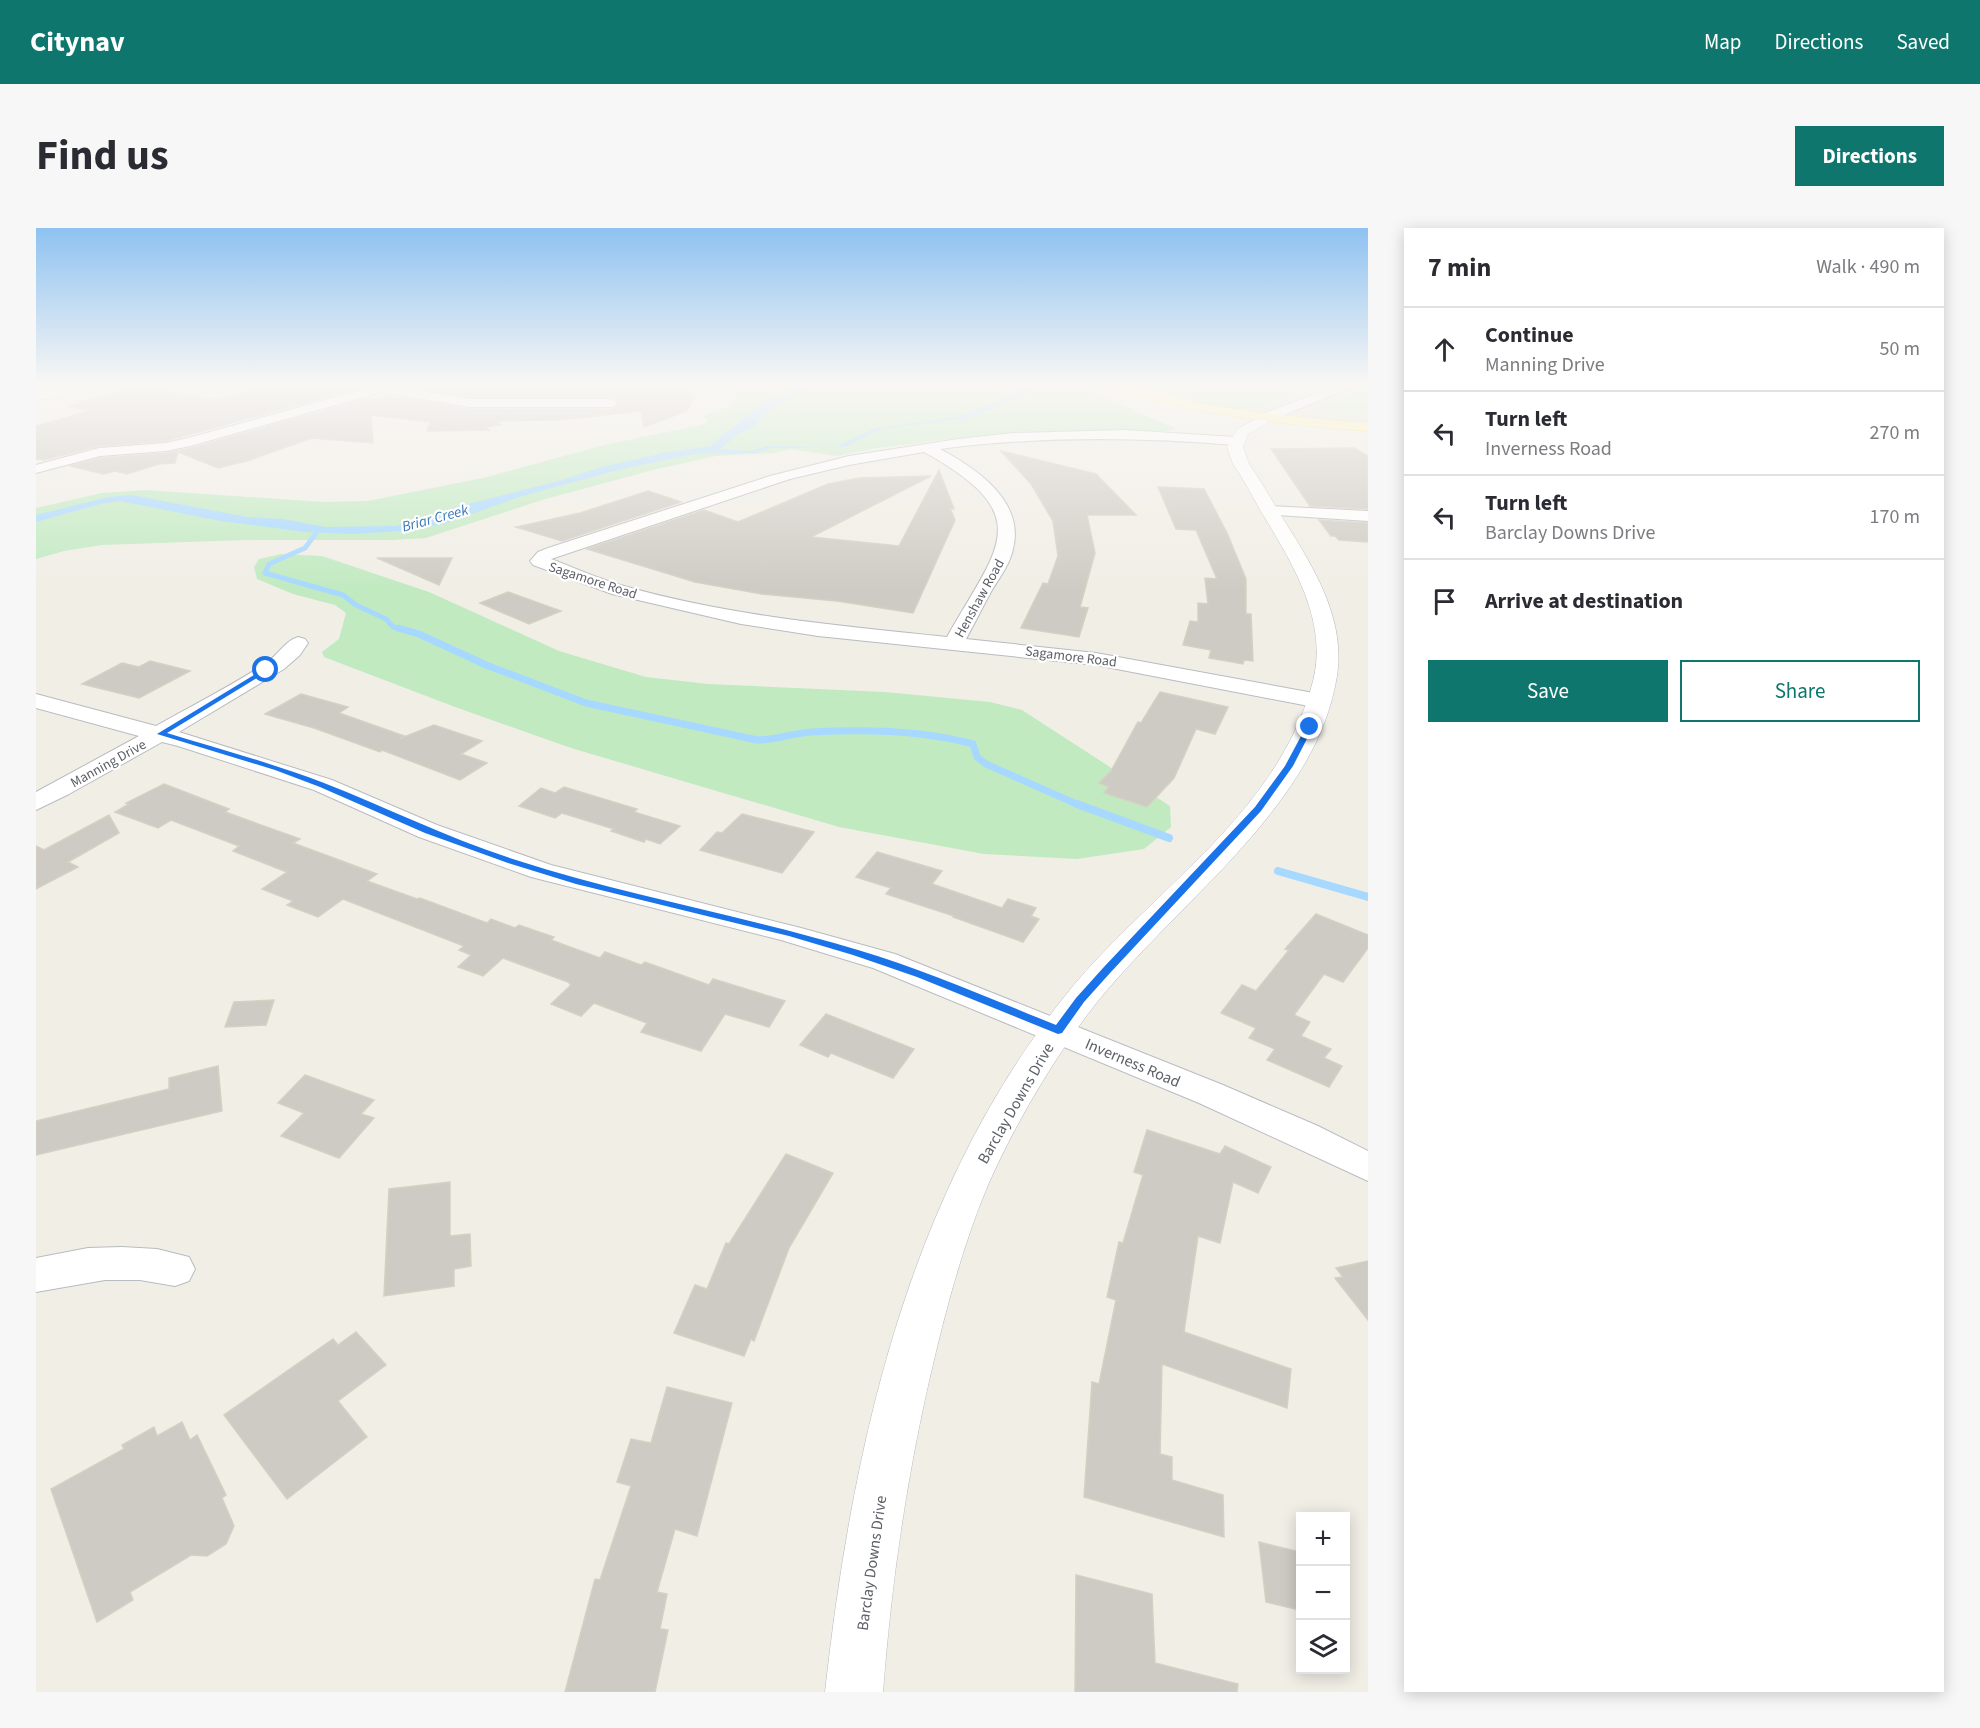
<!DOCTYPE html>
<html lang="en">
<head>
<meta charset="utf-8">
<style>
  body { margin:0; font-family:"Source Sans 3",sans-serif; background:#f7f7f7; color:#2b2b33 }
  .controls { position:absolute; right:18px; bottom:18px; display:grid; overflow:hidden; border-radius:0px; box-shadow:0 3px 15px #0003 }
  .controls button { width:54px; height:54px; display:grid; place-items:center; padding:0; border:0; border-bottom:2px solid #e1e1e2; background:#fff; color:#2b2b33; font:30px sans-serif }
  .stop { position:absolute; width:18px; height:18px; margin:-14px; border:4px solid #1a73e8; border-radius:50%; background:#fff }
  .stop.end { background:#1a73e8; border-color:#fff; box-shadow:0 2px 6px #0008 }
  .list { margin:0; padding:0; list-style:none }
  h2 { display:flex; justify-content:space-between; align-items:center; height:78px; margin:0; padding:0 24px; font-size:26px }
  h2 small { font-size:20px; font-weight:400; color:#7c7c81 }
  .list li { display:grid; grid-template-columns:39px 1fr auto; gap:18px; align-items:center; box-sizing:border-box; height:84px; padding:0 24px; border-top:2px solid #e1e1e2 }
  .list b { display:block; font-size:22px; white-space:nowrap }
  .list p { margin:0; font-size:20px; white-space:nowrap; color:#7c7c81 }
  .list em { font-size:20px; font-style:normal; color:#7c7c81 }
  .actions { display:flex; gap:12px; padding:18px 24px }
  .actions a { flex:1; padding:14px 0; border:2px solid #0f766e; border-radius:0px; text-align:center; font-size:21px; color:#0f766e }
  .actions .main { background:#0f766e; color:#fff }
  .icon { flex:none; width:33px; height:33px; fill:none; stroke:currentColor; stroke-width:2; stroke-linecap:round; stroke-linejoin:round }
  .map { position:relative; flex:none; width:1332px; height:1464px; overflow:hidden; border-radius:0px }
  header { display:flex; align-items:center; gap:36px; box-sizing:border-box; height:84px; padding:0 30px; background:#0f766e; color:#fff }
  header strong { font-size:28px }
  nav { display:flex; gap:33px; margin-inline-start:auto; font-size:21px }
  .intro { display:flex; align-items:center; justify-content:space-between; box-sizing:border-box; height:144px; padding:0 36px }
  h1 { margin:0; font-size:42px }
  .button { padding:15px 27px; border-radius:0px; background:#0f766e; color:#fff; font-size:21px; font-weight:700 }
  main { display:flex; gap:36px; padding:0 36px }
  aside { flex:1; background:#fff; border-radius:0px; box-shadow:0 3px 15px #0003 }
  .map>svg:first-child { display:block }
</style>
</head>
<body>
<header>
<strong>Citynav</strong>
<nav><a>Map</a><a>Directions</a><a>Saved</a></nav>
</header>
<div class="intro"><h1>Find us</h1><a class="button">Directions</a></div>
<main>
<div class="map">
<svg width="1332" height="1464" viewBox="0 0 1332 1464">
  <rect width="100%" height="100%" fill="#f1eee6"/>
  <path fill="#e3e0d6" d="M1086,157h246v39l-54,-4 -88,-12z"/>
  <g fill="#c1eac1">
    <path d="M695,157h175l52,7 28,-7h90l99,43 -1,2 -10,1 -180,4 -106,13 -42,8 -45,-7 -18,4 -57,3 -59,13 -115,31 -116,38 -33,2h-148l-143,5 -38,6 -28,8v-51l66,-15 44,-3 178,12 44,-1 119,-24 117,-32 97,-20 7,-3 -5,-6 24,-9 8,-8v-9z"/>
    <path d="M1098,157h153l13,9c-11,8 -29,4 -37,14 -32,3 -96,-15 -129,-23z"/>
    <path d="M1332,157v30l-48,-3 -4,-3z"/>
    <path d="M245,326l41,2 107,36 130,59 87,26 62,7 177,8 105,10 32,8 148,96 1,21 -27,22 -67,10 -93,-5 -145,-27 -268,-79 -116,-41 -131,-50 -2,-5 17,-13 7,-26 -11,-8 -42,-11 -36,-15 -3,-12 5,-8z"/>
  </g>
  <path fill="#a7d8ff" d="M760,157h30l-26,8 -31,17 -17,18 -14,6 -18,15 31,2 16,-5 69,1 37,-18 88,-13 54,-21 13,-10h9v4l-68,29 -88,11 -36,18 -75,1 -13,5 -64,1 -75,16 -99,27 -75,27 -43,7 -49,3 -47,-2 -84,-11 -102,-20 -19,3 -64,18v-7l72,-18 24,-2 115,22 36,2 42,8 71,-1 29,-7 31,-12 103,-26 43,-14 61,-14 47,-7 51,-42z"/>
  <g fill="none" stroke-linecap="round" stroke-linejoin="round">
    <path stroke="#a7d8ff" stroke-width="5" d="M283,301l-14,19 -36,16 -4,9 78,22 13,10 30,14 7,8 10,3"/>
    <path stroke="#a7d8ff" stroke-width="7" d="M362,400l21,6 67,31 100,38 171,37c19,0 36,-7 55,-8 53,-3 110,-2 161,12l4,13 9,7 95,42"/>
    <g stroke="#a7d8ff" stroke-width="8">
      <path d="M1041,576l92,34"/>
      <path d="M1242,643l90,26"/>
    </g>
  </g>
  <g fill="#cecbc4" stroke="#d6d0c3" stroke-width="1.5">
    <path d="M244,157l17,3 14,-3h13l28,5 -186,51 -67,5 -55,14 -8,-1v-33l54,-15 -21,-5 15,-3 -4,-1 6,-2 58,-14 69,14z"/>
    <path d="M390,157h112l-1,2 84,-2 53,3 21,7 -8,16 -43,16 -3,-16 -83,9 -62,1 5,4 -16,2 4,3 -62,1 4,-9 -60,-7 2,28 -61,-5 -65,23 -29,7 -40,-16 -3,11 -16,1 -32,10 -12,-3 -11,3 -34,-8 30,-8 66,-5 25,-5 179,-50v3l19,-5 81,13h142l8,-5 -8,-7h-142l-55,-9z"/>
    <path d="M1318,220l14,8v53l-58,-3 -39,-57z"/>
    <path d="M965,223l95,23 40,41h-49l8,38 -15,54 8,1 -9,29 -58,-9 22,-45 5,1 10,-28 -5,-35 -22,-37z"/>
    <path d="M903,242l15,39 -4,-1 5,12 -42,93 -76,-12 -75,-7 -67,-12 -108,-33 117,-39 34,12 90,-38 31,-6 72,-2 -120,61 88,9z"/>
    <path d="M1122,259l46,2 23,44 19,46v35h5l2,47 -9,-1 -1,4 -34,-6 2,-8 -28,-5 7,-24 8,1v-19l10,1 -3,-26 12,1 -21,-49 -20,-1z"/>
    <path d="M612,263l33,11 -119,39 -46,-14 64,-14z"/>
    <path d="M1283,292l49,3v19l-29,-2 -4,-4h-4z"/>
    <path d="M341,330h75l-13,27z"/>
    <path d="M472,364l53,19 -32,13 -49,-21z"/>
    <path d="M114,433l40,10 -51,27 -57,-14 40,-21 17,4z"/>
    <path d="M1124,464l68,15 -13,27 -19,-5 -22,49 -27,29 -43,-14 5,-6 -10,-4 12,-12 27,-49 3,1z"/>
    <path d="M265,466l47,13 -9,6 65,23 -5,3 35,-14 48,16 -21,13 26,9 -27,17 -78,-30 -2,2 -66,-24 -49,-14z"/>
    <path d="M128,556l65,25 -4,3 75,27 -7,4 84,31 -10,7 50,18 3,-1 67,25 4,-4 24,9 4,-3 35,12 -3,3 49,18 5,-6 36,13 4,-3 64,23 4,-6 72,22 -16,26 -44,-13 -24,37 -60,-19 6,-9 -53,-20 -13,13 -30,-12 20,-19 -3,-3 -65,-24 -20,18 -25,-9 13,-12 -12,-5 5,-4 -121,-47 -25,18 -31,-12 6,-4 -31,-12 25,-17 -54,-21 6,-5 -68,-26 -13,8 -43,-16 14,-8 -3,-1z"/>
    <path d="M528,559l73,22 -3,3 46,14 -20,18 -14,-5 -2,3 -33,-11 3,-2 -52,-16 -7,5 -36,-12 22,-18 14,5z"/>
    <path d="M706,586l72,18 -32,41 -82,-23 17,-18 5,1z"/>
    <path d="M73,587l10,18 -51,29 10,5 -42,22v-43l8,4z"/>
    <path d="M841,624l65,19 -10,13 70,24 6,-9 28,9 -5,8 8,3 -16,23 -70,-25 1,-1 -68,-22 5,-6 -35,-11z"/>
    <path d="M1280,686l52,21v13l-25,34 -19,-8 -30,41 16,7 -9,14 30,13 -7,9 18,8 -13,21 -62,-27 8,-11 -26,-11 7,-10 -35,-15 21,-28 14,6 33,-41 -4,-1z"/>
    <path d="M238,772l-8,25 -41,2 9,-25z"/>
    <path d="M790,786l88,35 -21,29 -62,-25 -3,4 -28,-12z"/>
    <path d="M182,838l4,45 -186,44v-34l133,-32v-11z"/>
    <path d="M269,847l69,25 -13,14 13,4 -35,40 -58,-22 23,-23 -26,-10z"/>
    <path d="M1111,902l73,24 5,-8 46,21 -13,26 -25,-11 -13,61 -22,-7 -14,96 107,37 -4,39 -125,-44 -2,90 12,3v23l51,15 1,42 -140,-40 8,-115 7,2 17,-84 -9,-3 12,-55 4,1 20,-68 -9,-3z"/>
    <path d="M750,926l47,19 -44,75 -35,93 -3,-2 -7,17 -70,-23 21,-48 12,4 19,-46 3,1z"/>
    <path d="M414,954v54l20,-2 1,32 -17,3v17l-70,10 5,-107z"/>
    <path d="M1332,1033v59l-33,-42 8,-1 -7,-9z"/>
    <path d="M320,1104l30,33 -48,36 29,36 -80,62 -63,-84 109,-76 5,6z"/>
    <path d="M631,1159l65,16 -35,133 -22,-7 -18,63 10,2 -7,35 8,1 -13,62h-90l30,-113 5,1 31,-94 -14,-4 14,-43 20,4z"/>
    <path d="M146,1194l8,18 7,-5 29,60 -4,3 12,28 -8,18 -19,12 -16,-1 -61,37 3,8 -36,22 -46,-133 73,-40 -2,-4 32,-18 3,9z"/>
    <path d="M1223,1314l41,10v58l-34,-8z"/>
    <path d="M1040,1347l76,19 3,69 83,21 -1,8h-162z"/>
  </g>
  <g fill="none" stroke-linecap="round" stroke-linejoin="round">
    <defs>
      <path id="service" d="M1272,157h7l15,9 -5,1z"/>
      <g id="minor">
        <path d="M344,157h18l-1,2 73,12h142l6,4 -6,4h-142l-88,-15 -192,54 -24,5 -66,5 -64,17v-8l63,-17 67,-5 22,-5z"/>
        <path d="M1304,157h16l-84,35 -5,1 -6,-4 1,-3z"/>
        <path d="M1089,202l111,7 7,4 -7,4c-99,-8 -197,-9 -296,4 37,20 85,52 73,100 -3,15 -13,28 -21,41 -9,16 -17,33 -26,49l130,14 223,41 8,2 3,5 -3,5 -8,2 -223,-43 -278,-29 -77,-12 -129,-30 -79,-29 -3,-4 8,-9 10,-4 222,-72 79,-20 109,-17 56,-6zM888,224c115,64 74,94 23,185 -108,-11 -218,-21 -323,-51 -25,-7 -49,-18 -73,-27l239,-80 59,-14z"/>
        <path d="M1234,278l98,5v10l-104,-7 -2,-3 2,-3z"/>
        <path d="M262,409l7,2 3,4 -8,12 -16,14 -105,63 153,48 105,45 114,40 250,63 94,26 328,131 95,41 50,25v30l-169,-78 -326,-135 -92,-28 -250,-63 -112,-40 -105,-47 -136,-44 -16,-4 -93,52 -33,16v-18l103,-56 -103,-28v-14l120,32c37,-21 75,-40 110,-63 11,-7 20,-23 32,-26z"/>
        <path d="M86,1019l35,2 32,8 6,12 -6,12 -14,5 -35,-6h-35l-69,12v-34l52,-10z"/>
      </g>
      <g id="tertiary">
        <path d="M36,157h23l-2,3 -57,13v-8z"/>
        <path d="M1231,185l5,1 2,3 -2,3 -24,14 -5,13 6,17c12,17 22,35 33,53 30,48 64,100 55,159 -22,141 -183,241 -260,353 -34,48 -65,102 -89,156 -26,62 -43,127 -58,192 -24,104 -39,209 -47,315h-58c27,-243 82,-495 236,-691 83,-107 216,-182 252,-320 15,-59 -19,-115 -48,-163 -11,-18 -20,-37 -32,-54l-6,-17 10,-18z"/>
      </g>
      <path id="primary" d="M1067,157c32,-3 72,14 104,19 54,10 107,15 161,19v8c-89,-6 -176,-18 -263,-43z"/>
    </defs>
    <use href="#service" stroke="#b8bbc0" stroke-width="1"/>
    <use href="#minor" stroke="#b8bbc0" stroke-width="2"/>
    <use href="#tertiary" stroke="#b8bbc0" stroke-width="1"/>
    <use href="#primary" stroke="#fcce54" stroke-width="1"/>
    <use href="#service" fill="#fff" fill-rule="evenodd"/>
    <use href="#minor" fill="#fff" fill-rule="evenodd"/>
    <use href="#tertiary" fill="#fff" fill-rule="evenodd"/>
    <use href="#primary" fill="#fff2ac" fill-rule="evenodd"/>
  </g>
  <linearGradient id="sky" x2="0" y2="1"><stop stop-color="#8ec2f1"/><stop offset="0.43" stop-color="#f9f7f4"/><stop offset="1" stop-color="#f9f7f4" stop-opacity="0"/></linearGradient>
  <rect width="1332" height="362" fill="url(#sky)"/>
  <path fill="#1a73e8" d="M228,441l6,1 -103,63c52,16 105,30 157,50 64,25 126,56 192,77 112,36 229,56 342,90 67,20 133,49 198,75l20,-27 27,-30 152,-161 30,-41 22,-41 6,2 -20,39 -32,45 -151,162 -26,29 -22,31 -4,1 -141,-57 -64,-22 -64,-19 -213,-52 -68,-21 -83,-30 -105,-46 -45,-17 -118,-36z"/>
  <g text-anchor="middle" stroke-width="4.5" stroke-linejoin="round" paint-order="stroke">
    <g font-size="14" fill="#5d6167" stroke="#fff">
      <text transform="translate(557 352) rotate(18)" y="5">Sagamore Road</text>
      <text transform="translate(943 370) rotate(-61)" y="5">Henshaw Road</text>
      <text transform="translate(1035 428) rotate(7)" y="5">Sagamore Road</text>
      <text transform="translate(72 535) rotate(-29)" y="5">Manning Drive</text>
    </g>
    <g font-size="15" font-style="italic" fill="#3b78b9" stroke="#fff">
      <text transform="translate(399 290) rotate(-15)" y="5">Briar Creek</text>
    </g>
    <g font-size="16" fill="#5d6167" stroke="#fff">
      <text transform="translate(1097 834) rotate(23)" y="6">Inverness Road</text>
      <text transform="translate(979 875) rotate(-60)" y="6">Barclay Downs Drive</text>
      <text transform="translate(835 1335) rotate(-82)" y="6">Barclay Downs Drive</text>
    </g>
  </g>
</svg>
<div class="controls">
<button>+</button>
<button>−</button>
<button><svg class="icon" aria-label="layers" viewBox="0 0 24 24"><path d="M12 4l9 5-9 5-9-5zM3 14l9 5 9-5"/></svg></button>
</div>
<div class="stop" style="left:230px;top:442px"></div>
<div class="stop end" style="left:1274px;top:499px"></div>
</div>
<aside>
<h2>7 min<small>Walk · 490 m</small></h2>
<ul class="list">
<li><svg class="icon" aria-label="ahead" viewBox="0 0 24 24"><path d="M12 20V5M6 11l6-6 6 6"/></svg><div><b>Continue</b><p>Manning Drive</p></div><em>50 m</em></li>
<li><svg class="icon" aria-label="left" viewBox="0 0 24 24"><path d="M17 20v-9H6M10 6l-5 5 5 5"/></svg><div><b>Turn left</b><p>Inverness Road</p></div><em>270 m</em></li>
<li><svg class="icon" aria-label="left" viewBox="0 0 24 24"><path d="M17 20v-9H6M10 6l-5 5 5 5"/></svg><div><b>Turn left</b><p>Barclay Downs Drive</p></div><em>170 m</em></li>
<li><svg class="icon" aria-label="arrive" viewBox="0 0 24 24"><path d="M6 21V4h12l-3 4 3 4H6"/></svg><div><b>Arrive at destination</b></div></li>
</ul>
<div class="actions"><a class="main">Save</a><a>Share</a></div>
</aside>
</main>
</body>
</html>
